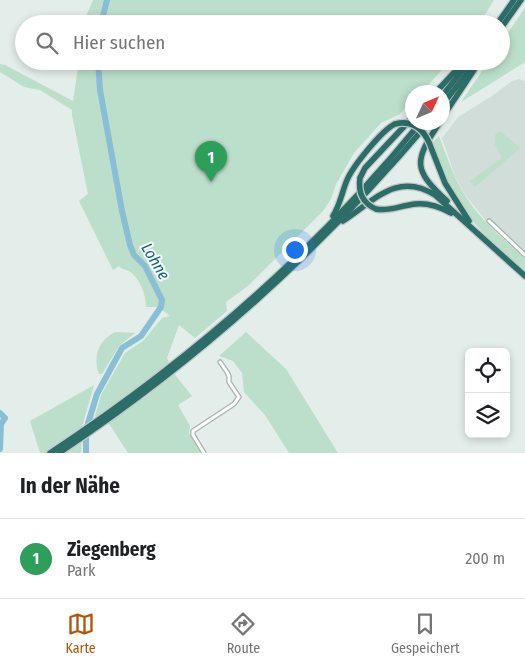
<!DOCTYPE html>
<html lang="de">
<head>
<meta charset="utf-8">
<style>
  body { margin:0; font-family:"Fira Sans Condensed",sans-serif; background:#f6f6f6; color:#202124 }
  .controls { position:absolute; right:15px; bottom:15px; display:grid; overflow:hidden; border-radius:8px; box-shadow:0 2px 8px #0003 }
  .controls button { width:45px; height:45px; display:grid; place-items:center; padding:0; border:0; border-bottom:1px solid #e0e0e0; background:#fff; color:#202124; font:25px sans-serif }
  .compass { position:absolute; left:405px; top:85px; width:45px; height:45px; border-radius:50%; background:#fff; box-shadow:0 2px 8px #0003; rotate:46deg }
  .you { position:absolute; left:294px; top:249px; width:18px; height:18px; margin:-12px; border:4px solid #fff; border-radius:50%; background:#1a73e8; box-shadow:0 0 0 8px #1a73e833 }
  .badge { display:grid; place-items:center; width:32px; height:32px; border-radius:50%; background:#b45309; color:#fff; font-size:16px; font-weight:700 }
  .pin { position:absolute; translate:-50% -41px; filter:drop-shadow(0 1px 2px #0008) }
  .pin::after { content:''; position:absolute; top:26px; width:18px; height:15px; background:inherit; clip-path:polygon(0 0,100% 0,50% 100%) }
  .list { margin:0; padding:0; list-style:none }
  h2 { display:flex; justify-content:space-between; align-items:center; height:65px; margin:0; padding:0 20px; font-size:21px }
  h2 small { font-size:16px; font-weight:400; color:#757577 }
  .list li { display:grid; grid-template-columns:32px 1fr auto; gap:15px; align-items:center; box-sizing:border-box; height:80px; padding:0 20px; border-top:1px solid #e0e0e0 }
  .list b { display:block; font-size:19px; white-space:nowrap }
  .list p { margin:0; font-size:16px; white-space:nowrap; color:#757577 }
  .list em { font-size:16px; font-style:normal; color:#757577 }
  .icon { flex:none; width:28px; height:28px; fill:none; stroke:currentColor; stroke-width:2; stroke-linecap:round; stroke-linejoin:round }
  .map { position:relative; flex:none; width:525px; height:453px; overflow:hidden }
  .search { position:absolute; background:#fff; box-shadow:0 2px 8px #0003; left:15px; right:15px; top:15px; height:55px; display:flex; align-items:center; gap:12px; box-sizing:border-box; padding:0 18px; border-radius:28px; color:#757577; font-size:19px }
  .sheet { height:145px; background:#fff }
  nav { display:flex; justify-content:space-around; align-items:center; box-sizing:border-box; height:70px; border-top:1px solid #e0e0e0; background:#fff; font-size:14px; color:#757577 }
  nav a { display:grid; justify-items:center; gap:2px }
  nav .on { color:#b45309 }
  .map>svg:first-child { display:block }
</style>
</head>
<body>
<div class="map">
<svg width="525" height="453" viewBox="0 0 525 453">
  <rect width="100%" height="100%" fill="#e3edea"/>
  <path fill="#d1ddd9" d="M519,79l6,2v171l-34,-32 -4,2 -21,-26 -11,-20 -13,-38 16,-21 34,-21 20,-15z"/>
  <g fill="#bbdfca">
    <path d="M93,0h401l-15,24h-399l5,-5z"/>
    <path d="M525,8v54l-64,40 28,-41h12v-18z"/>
    <path d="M79,61h371l-28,31h-10v11l-4,2 -8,9 -19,9 -27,30 -18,31 -5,15 -8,12 -75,75 -22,16 1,9 -32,27 -16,-13 -12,33 9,18 16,20 -14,9 12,21 -1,7 12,20h-73l-18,-28 -15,-9 6,-21 24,-42 18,-12 19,-23 8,-2 -12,-9h-12c0,-12 -6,-29 -17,-36 -4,-2 -7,-1 -10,-5l-6,4 -34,-69 9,-7 -16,-79v-5l-32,-20 -16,-3 -24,-15v-8l5,1 68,36z"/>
    <path d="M500,131l20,17 -45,39 -5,-6 32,-23 -7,-13v-10z"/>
    <path d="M439,136c8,21 15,42 27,61 15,24 38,42 59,62v13c-20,-19 -43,-38 -60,-60 -16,-20 -24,-46 -32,-70z"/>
    <path d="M115,332l20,1 -16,13 -17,28h-3c-6,-18 -1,-33 16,-42z"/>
    <path d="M246,332l40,37 52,84h-49l-24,-38 -21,-23 -2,-19 -9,-12 -14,-5z"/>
    <path d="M94,385l-12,42 -1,26h-41l-10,-32z"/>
  </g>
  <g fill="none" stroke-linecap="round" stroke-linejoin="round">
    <g stroke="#89bed4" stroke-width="6">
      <path d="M101,24l6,-24"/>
      <path d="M0,413l5,5 -4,6 -1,25"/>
      <path d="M86,453v-23l11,-36 25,-46 19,-12 20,-29 1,-7 -17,-34 -11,-11 -4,-10 -8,-34 -22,-121 -2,-29"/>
    </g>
    <defs>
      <g id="minor">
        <path d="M489,221l36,34"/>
        <path d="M204,453l-11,-18v-4l41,-27 5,-7 -10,-15v-6l-2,-4 -7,-10"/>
      </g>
      <g id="motorway">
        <path d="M497,24l17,-24"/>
        <path d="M501,28l20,-28"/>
        <path d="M436,92l29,-31"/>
        <path d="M442,96l28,-35"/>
        <path d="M442,105l30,-38"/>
        <path d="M442,118l32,-48 4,-9"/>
        <path d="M440,122c-26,39 -28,47 7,79"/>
        <path d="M432,150l13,33 24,38"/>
        <path d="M360,178l5,-10 47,-50"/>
        <path d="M376,209c13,3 26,-4 40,-5 12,-1 24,3 35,9"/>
        <path d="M333,216c7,-11 9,-24 14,-36 6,-14 35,-50 48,-56"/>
        <path d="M343,221c31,-20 54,-50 92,-26l90,81"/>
        <path d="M50,453c138,-91 266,-202 371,-331"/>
        <path d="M59,453c139,-92 262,-203 370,-331"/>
      </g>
    </defs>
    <use href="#minor" stroke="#a5b5b2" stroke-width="5.5"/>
    <use href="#motorway" stroke="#c1c9c8" stroke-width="8"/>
    <use href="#minor" stroke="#fff" stroke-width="3"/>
    <use href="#motorway" stroke="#2c6d68" stroke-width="5.5"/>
    <defs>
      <g id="motorway-bridge">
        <path d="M395,124c20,-5 31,8 37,26"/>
        <path d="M360,178c-2,14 2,25 16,31"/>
      </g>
    </defs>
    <use href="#motorway-bridge" stroke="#c1c9c8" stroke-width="8" stroke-linecap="butt"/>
    <use href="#motorway-bridge" stroke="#2c6d68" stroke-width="5.5"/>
  </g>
  <g text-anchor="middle" stroke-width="4" stroke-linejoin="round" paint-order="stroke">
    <g font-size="16" font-style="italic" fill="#195f7e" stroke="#f4faf7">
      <text transform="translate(156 261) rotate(59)" y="6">Lohne</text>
    </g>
  </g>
</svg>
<div class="controls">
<button><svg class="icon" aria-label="locate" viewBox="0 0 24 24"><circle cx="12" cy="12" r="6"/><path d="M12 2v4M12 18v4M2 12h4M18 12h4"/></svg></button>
<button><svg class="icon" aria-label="layers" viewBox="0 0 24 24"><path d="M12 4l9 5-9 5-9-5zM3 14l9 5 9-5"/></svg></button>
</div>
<svg class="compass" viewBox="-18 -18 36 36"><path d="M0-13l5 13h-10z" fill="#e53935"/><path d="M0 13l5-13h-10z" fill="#757577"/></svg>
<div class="you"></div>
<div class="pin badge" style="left:211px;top:182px;background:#2e9e5b">1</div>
<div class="search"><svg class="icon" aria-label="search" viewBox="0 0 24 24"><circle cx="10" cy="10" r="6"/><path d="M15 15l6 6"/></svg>Hier suchen</div>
</div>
<section class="sheet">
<h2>In der Nähe<small></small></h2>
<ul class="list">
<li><span class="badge" style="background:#2e9e5b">1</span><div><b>Ziegenberg</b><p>Park</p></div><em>200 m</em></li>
</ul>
</section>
<nav>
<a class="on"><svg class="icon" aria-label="map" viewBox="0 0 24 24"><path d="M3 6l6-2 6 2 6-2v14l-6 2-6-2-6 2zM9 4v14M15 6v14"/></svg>Karte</a>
<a><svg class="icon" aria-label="directions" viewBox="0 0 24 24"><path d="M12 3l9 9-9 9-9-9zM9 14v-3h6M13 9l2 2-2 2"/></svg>Route</a>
<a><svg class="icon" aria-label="saved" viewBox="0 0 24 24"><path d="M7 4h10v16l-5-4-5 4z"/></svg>Gespeichert</a>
</nav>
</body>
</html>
